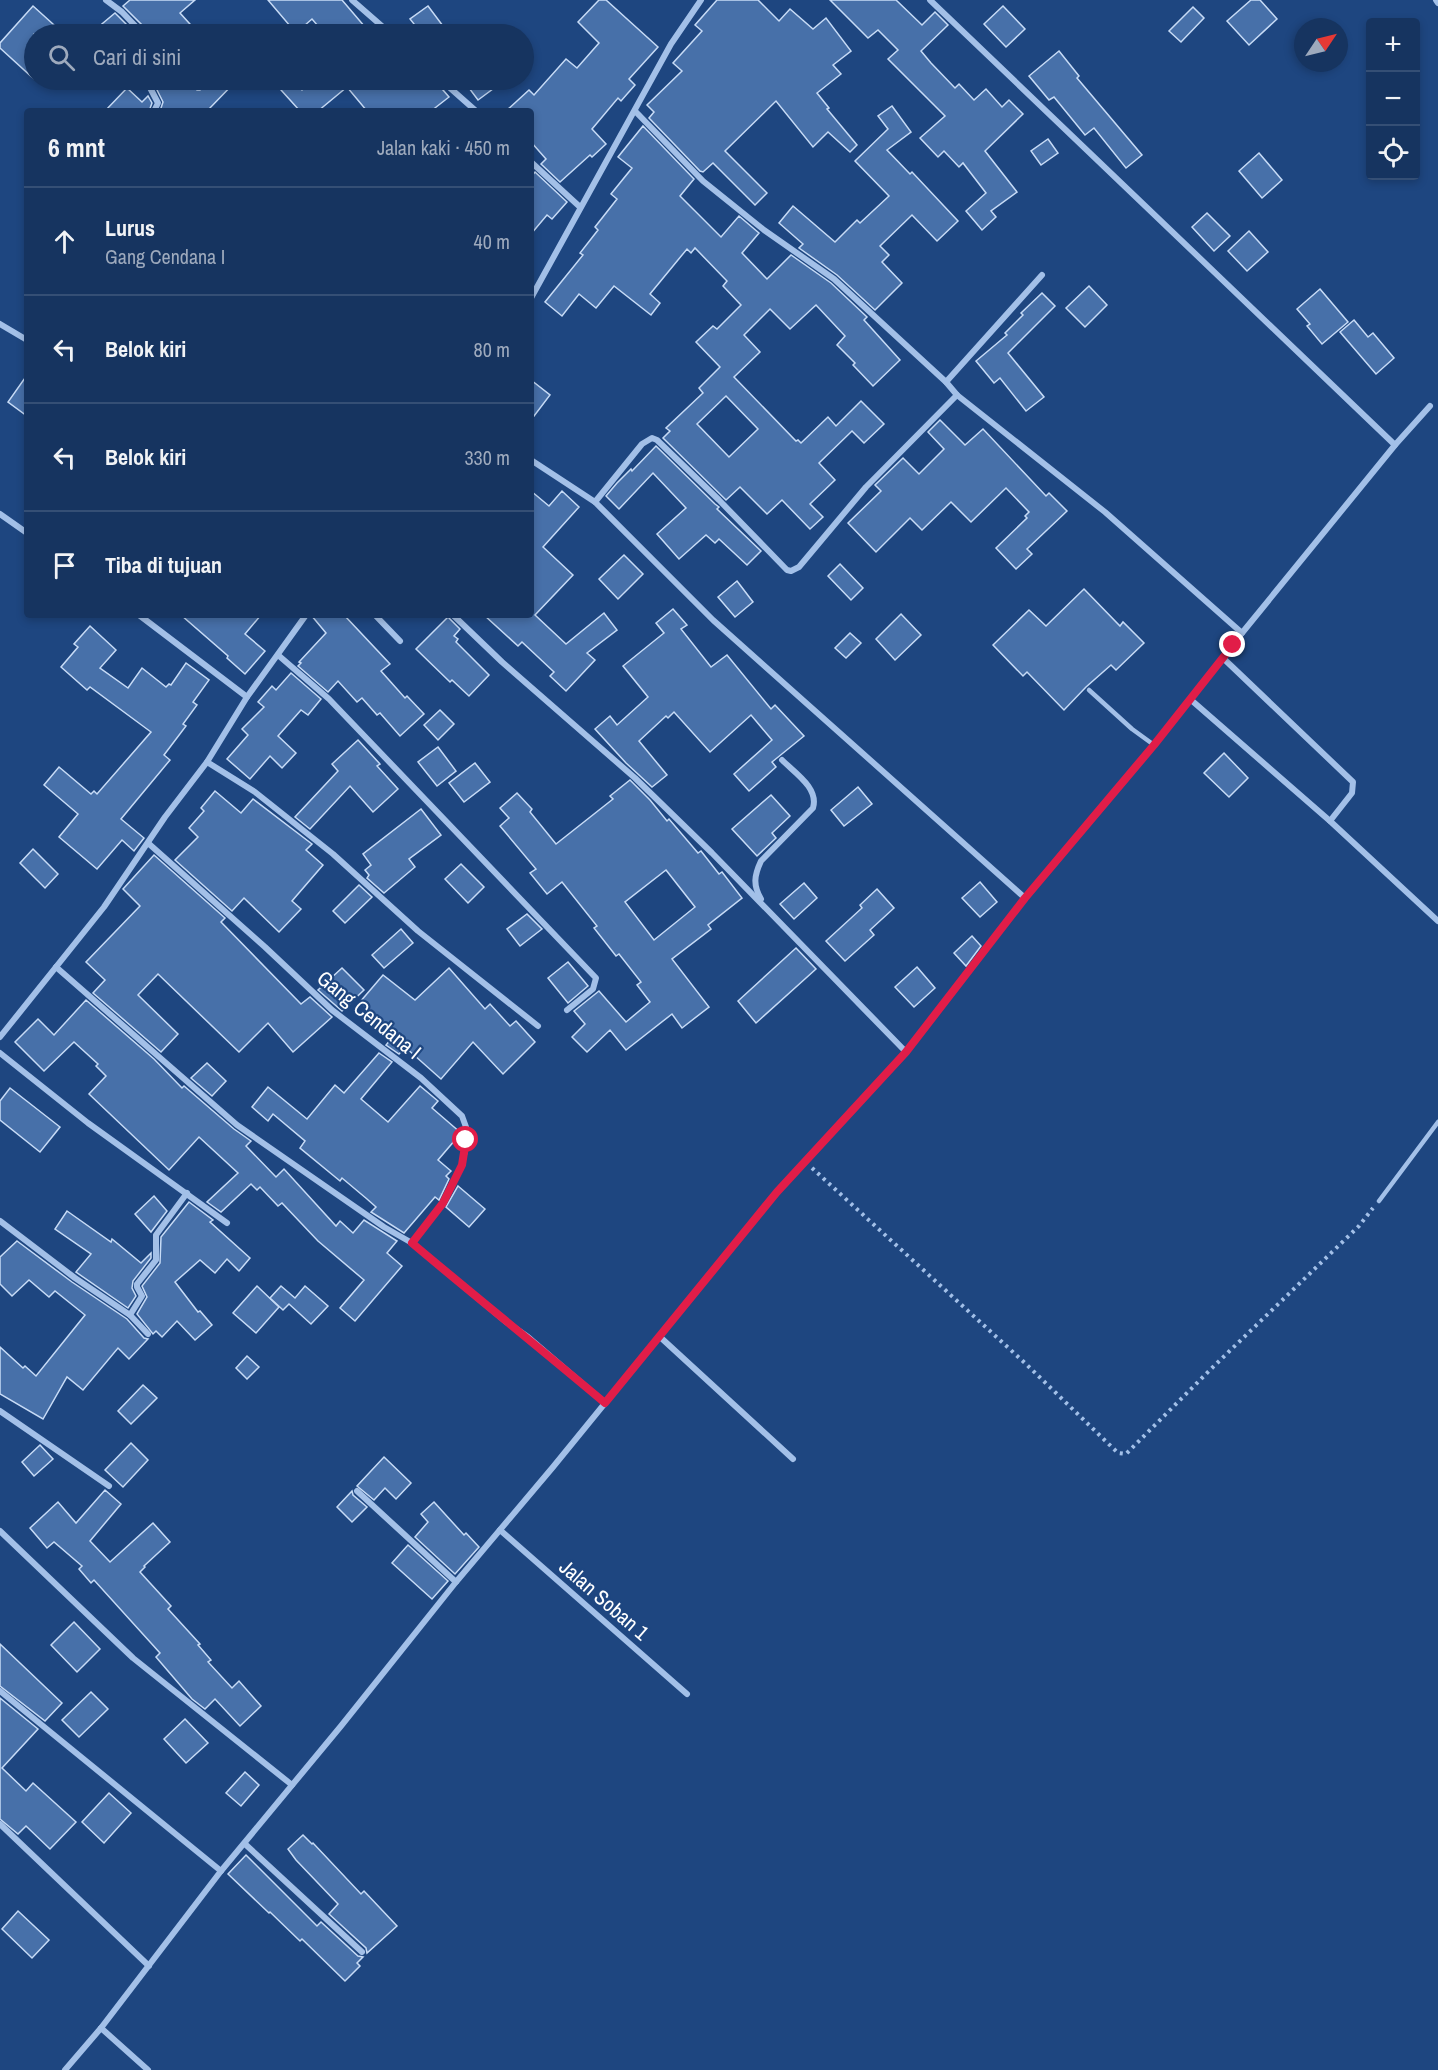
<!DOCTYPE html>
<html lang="id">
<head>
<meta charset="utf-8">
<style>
  body { margin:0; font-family:"Archivo Narrow",sans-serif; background:#1f3c66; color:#f1f3f6 }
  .controls { position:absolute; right:18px; top:18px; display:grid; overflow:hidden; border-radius:6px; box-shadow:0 3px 9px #0003 }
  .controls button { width:54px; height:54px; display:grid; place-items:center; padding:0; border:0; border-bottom:2px solid #354f75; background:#163460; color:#f1f3f6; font:30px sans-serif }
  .compass { position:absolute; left:1294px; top:18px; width:54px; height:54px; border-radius:50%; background:#163460; box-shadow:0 3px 9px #0003; rotate:55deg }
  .stop { position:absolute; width:18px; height:18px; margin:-14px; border:4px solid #e11d48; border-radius:50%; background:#fff }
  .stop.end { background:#e11d48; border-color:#fff; box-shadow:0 2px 6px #0008 }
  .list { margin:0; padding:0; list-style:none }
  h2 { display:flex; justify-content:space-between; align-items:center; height:78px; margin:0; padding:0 24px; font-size:26px }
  h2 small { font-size:20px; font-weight:400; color:#9eaabd }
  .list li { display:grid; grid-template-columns:39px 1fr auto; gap:18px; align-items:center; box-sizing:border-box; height:108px; padding:0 24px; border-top:2px solid #354f75 }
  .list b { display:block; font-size:22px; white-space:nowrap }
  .list p { margin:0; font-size:20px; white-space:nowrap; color:#9eaabd }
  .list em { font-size:20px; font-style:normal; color:#9eaabd }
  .icon { flex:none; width:33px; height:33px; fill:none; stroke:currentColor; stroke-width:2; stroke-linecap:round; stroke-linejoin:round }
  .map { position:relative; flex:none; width:1438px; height:2070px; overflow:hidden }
  .search { position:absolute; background:#163460; box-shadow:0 3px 9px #0003; left:24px; top:24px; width:510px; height:66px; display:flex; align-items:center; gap:15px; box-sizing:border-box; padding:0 21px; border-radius:33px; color:#9eaabd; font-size:22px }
  .panel { position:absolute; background:#163460; box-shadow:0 3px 9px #0003; left:24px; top:108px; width:510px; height:510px; border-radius:6px }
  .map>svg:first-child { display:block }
</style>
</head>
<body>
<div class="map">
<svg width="1438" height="2070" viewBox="0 0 1438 2070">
  <rect width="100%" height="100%" fill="#1e4680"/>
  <g fill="#4770a9" stroke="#c7dbf6" stroke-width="1.5" fill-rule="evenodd">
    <path d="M130,0h65l-15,13 19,21h-51l-1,-4 -24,-24z"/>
    <path d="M268,0h74l29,34h-46l-13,-15 -16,14z"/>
    <path d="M599,0h7l52,47 -29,32 6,6 -14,16 -3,-3 -26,31 14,15 -14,13 -2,-2 -30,27 -19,-18 5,-5 -15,-17v-31h-25l23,-21 5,5 32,-36 11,9 22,-25 -21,-21z"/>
    <path d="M717,0h41l21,21 11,-12 23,20 13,-11 25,33 -18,14 8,9 -24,19 12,15 -2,1 30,36 -7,7 -22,-20 -15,15 -37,-46 -51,50 42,42 -12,12 -42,-42 -10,9 -3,-1 -51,-53 5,-6 -7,-7 35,-34 -9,-8 29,-32 -7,-6z"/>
    <path d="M830,0h66l26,25 13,-13 13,13 -27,26 10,12 24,25 4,-4 15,16 12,-11 16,18 7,-7 14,14 -38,37 32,41 -26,19 5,6 -14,13 -16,-19 20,-18 -23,-30 -4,4 -15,-16 -6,6 -18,-19 25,-22 -57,-57 10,-9 -20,-20 -10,8z"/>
    <path d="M1251,0h9l17,19 -28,26 -22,-24z"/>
    <path d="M33,6l31,28h-30v45l-34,-31v-5z"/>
    <path d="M428,6l21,28h-27l-12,-15z"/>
    <path d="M1003,6l22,23 -19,18 -22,-23z"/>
    <path d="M1193,7l11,11 -23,24 -12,-11z"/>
    <path d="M115,13l21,21h-46z"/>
    <path d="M1059,51l20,25 -2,2 65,77 -16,13 -32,-40 -9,7 -31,-38 -5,3 -20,-24z"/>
    <path d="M165,80h22l10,10h3l11,-10h26l-30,31h-47l3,-9 -7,-14z"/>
    <path d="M272,80h21l9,10 12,-10h122l1,3 12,14 -18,14h-64l-20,-24 -29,24h-18z"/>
    <path d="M463,80h42l-27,20z"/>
    <path d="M127,88l15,14 6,-6 4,7 -3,8h-44z"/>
    <path d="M892,106l19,26 -24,18 23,24 2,-2 46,49 -21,20 -25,-26 -32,31 9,9 -7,7 20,21 -27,27 -38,-35 -38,-27 4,-4 -24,-21 14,-17 42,36 22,-22 3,3 29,-27 -34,-35 33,-32 -10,-13z"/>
    <path d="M643,126l51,53 -14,17 41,41 18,-21 20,17 -17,20 25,26 24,-24 40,28 36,34 -3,3 36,40 -27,26 -20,-21 2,-2 -18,-18 8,-9 -29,-31 -26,24 -20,-20 -26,26 16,17 -26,25 62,64 2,-1 3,3 27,-26 8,9 25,-25 23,23 -20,19 -12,-12 -33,32 16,17 -25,24 13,13 -13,12 -28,-29 -15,14 -27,-27 -14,13 -63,-62 7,-7 -4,-3 37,-35 -4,-5 21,-21 -24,-25 17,-16 4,3 24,-24 -18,-19 4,-5 -32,-33 -4,5 -4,-4 -37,45 10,9 -9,12 -37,-29 -18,22 -17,-14 -17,22 -17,-14 38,-47 -3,-2 18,-23 -3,-3 22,-28 -6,-5 21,-26 -14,-11zM726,396l32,33 -29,28 -32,-33z"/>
    <path d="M1048,139l10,14 -17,12 -10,-14z"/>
    <path d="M1259,153l23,27 -20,18 -23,-27z"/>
    <path d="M535,172l32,30 -15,17 -5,-4 -16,19v-57z"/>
    <path d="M1207,213l23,23 -16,15 -22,-24z"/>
    <path d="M1249,231l19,21 -21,19 -19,-20z"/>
    <path d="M1089,286l18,19 -22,22 -19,-19z"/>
    <path d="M1320,289l28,33 -26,22 -15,-18 3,-2 -13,-15z"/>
    <path d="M1042,293l13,13 -47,47 36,44 -18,14 -26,-33 -6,5 -18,-22 31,-26 -2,-2 18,-18 -2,-2z"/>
    <path d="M1354,320l14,17 5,-4 21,25 -18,16 -36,-42z"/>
    <path d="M27,375v41l-19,-14z"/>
    <path d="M531,380l19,15 -19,25z"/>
    <path d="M940,420l25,25 18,-16 63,67 3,-3 18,18 -40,38 5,5 -16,15 -20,-21 31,-30 -2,-2 4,-4 -23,-24 -35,34 -20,-20 -29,28 -12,-12 -34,34 -28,-29 33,-32 -6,-6 28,-27 16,16 25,-25 -16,-17z"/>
    <path d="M656,446l59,58 4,3 -2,2 44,42 -14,14 -28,-26 -4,4 -9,-8 -27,24 -22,-25 29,-26 -33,-35 -34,36 -13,-13 11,-13 14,-14 1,2z"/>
    <path d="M531,491l18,15 13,-15 17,16 -36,40 30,28 -38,40 31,29 38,-31 13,17 -30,23 8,7 -29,31 -16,-15 4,-4 -32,-30 -4,4 -34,-31h47z"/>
    <path d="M624,555l19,19 -25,25 -19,-20z"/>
    <path d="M840,564l23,24 -12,12 -23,-24z"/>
    <path d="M737,581l16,21 -18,15 -17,-20z"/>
    <path d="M1084,589l36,37 3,-4 21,21 -28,27 -5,-5 -25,22 -22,23 -37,-38 -4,4 -30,-31 36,-35 17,16z"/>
    <path d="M673,609l14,16 -6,4 30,38 16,-12 44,54 4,-4 29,31 -32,26 4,5 -27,24 -15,-17 38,-34 -21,-25 -41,37 -36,-40 -6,6 -2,-2 -27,25 28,34 -15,12 -26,-24 -31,-34 15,-13 7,9 31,-28 -25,-31 41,-33 -8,-10z"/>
    <path d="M901,614l20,21 -26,25 -19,-21z"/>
    <path d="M181,615h80l-16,19 20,17 -20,23 -18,-16 1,-2z"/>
    <path d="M311,615h33l46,49 -9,7 24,27 2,-2 17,18 -24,22 -20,-23 -3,2 -15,-17 -5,4 -19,-21 -10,11 -30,-26 3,-3 -2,-1 27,-29z"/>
    <path d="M448,617l12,12 -6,7 4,3 -2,3 33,33 -20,21 -17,-16 -2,2 -34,-33z"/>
    <path d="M90,626l26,24 -16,18 28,20 14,-20 24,19 3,-3 2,1 15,-22 23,17 -16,22 4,3 -14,19 3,2 -22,29 6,5 -49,59 23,19 -10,13 -12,-11 -25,29 -38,-32 19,-23 -34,-29 15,-18 32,27 3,-3 3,3 54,-62 -61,-45 -3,3 -26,-23 17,-20 -4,-3z"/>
    <path d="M850,633l11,10 -15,15 -11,-10z"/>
    <path d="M291,673l30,26 -13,16 -7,-5 -23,26 18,17 -14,15 -12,-12 -20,23 -23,-20 21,-24 -6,-6 22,-22 -6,-5 14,-16 4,4z"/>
    <path d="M440,710l14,14 -16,16 -14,-15z"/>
    <path d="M358,740l22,24 -3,2 21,23 -25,23 -23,-26 -40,43 -15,-12 43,-46 -6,-7z"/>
    <path d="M438,747l18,24 -19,15 -19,-24z"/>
    <path d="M1224,753l24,25 -19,19 -25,-24z"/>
    <path d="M475,763l15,19 -26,20 -15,-19z"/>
    <path d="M630,780l20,20 17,21 2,-2 29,34 3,-2 18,23 3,-2 20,26 -34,27 3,4 -39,30 37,48 -27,21 -10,-14 -46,36 -16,-20 -23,22 -15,-15 13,-13 -11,-13 25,-20 27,31 24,-20 -13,-17 4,-3 -22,-28 -3,2 -22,-28 3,-2 -35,-44 -15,12 -17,-21 6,-4 -36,-43 9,-8 -9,-10 17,-15 15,16 -2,3 26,32 57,-45 -3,-3zM666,870l29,37 -41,33 -29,-38z"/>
    <path d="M858,787l14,17 -28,22 -13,-16z"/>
    <path d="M215,791l26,22 12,-14 59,45 -6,6 17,15 -31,36 9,8 -22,23 -35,-34 -12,13 -57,-51 23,-23 -9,-9 15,-17 -3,-3z"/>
    <path d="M771,795l19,21 -18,17 4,5 -19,18 -25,-27z"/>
    <path d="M421,809l20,26 -32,24 6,8 -31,26 -17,-15 2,-3 -4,-5 6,-5 -8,-11z"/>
    <path d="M33,849l25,25 -13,14 -25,-25z"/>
    <path d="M154,855l71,63 -4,4 80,82 9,-7 22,20 -39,35 -25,-29 -29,29 -81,-78 -20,21 40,39 -17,18 -68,-59 12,-13 -19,-18 54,-56 -17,-17z"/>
    <path d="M461,864l23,23 -16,16 -23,-24z"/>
    <path d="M980,882l17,20 -17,15 -18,-19z"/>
    <path d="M804,883l13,15 -23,21 -14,-15z"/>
    <path d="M359,885l13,12 -27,26 -12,-12z"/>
    <path d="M877,889l17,19 -24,22 4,5 -29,26 -19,-20 36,-33 -2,-3z"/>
    <path d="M527,914l15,15 -22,17 -13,-17z"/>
    <path d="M401,929l12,14 -29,25 -12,-13z"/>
    <path d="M972,936l9,10 -15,20 -12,-13z"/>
    <path d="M796,948l20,21 -60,54 -18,-22z"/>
    <path d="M568,962l20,24 -20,17 -20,-25z"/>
    <path d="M917,967l18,21 -21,19 -19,-20z"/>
    <path d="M342,968l22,22 -22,21 -24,-21z"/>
    <path d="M449,968l36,41 5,-5 20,22 6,-5 19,21 -32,32 -30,-32 -32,37 -36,-32 -6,7 -13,-9 10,-12 -36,-31 23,-27 32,25z"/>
    <path d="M86,1000l68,59 28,29 2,-2 50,43 17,12 -5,5 30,31 8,-8 52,57 4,-5 13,12 11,-13 33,21 -10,12 15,13 -47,55 -15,-13 24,-28 -46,-39 -36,-38 -4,3 -18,-19 -3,3 -6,-6 -30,28 -14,-10 31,-29 -39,-36 -30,33 -80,-76 17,-18 -10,-10 2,-2 -24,-22 -30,29 -29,-29 23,-23 16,16z"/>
    <path d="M379,1053l13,9 -31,37 27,23 32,-36 18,15 -6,7 29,25 -23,27 13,11 -5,5 3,3 -10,21 -4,-3 -31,36 -33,-21 5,-5 -9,-8 -25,-21 -2,3 -40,-33 5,-7 -32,-27 -5,7 -16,-14 16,-20 39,32 28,-34 9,8z"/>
    <path d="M207,1063l19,18 -14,15 -21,-18z"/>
    <path d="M10,1088l50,39 -20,25 -40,-32v-19z"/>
    <path d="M458,1186l27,23 -16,18 -23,-20z"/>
    <path d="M154,1196l13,15 -16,21 -16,-18z"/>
    <path d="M189,1202l24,18 -3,2 40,36 -11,13 -12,-12 -12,14 -15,-13 -25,22 23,30 2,-1 12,14 -17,15 -18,-19 -15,16 -6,-6 -3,3 -16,-20 10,-17 -5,-11 18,-23 1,-26z"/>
    <path d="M67,1211l44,31 1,-3 29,24 10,-10v5l-18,23 -1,7 4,8 -8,12 -52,-36 15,-18 -36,-25z"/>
    <path d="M17,1241l55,41 55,37 17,19 4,1 -19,20 -11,-11 -35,42 -16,-13 -24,42 -43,-25v-47l23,21 2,-2 11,10 49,-61 -30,-24 -6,6 -20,-17 -17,16 -12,-12v-27z"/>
    <path d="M257,1286l22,21 -23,26 -23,-20z"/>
    <path d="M281,1286l14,12 10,-12 23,20 -17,18 -22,-20 -6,6 -13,-12z"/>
    <path d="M247,1356l12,11 -12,12 -11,-11z"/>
    <path d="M143,1385l14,13 -26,26 -13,-13z"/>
    <path d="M131,1443l17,17 -25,27 -18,-17z"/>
    <path d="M40,1445l13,14 -19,17 -12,-14z"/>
    <path d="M384,1457l27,26 -15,16 -11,-11 -11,12 -17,-14z"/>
    <path d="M105,1490l16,14 -31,37 20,21 43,-39 17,19 -26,24 1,1 -5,5 31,34 -3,3 32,35 -2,1 13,15 -3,2 24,26 7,-7 22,25 -21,20 -25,-27 -10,10 -13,-10 -36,-42 4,-4 -66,-73 -3,3 -12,-14 3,-3 -28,-24 -7,6 -17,-20 28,-26 18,21z"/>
    <path d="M352,1491l1,4 14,12 -15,15 -15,-15z"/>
    <path d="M434,1502l30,33 2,-2 13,14 -24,27 -40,-37 13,-15 -7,-8z"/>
    <path d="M408,1545l40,36 -16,18 -40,-36z"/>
    <path d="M74,1622l26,27 -23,23 -26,-27z"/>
    <path d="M0,1644l62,59 -17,18 -45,-35z"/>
    <path d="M91,1692l17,17 -29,28 -17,-17z"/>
    <path d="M0,1698l38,31 -36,39 24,23 7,-8 43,39 -26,27 -24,-23 -8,8 -18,-15z"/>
    <path d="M185,1719l23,24 -22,20 -22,-24z"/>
    <path d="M245,1772l14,13 -18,21 -15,-13z"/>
    <path d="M109,1793l22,20 -27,30 -22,-21z"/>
    <path d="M303,1835l9,9 1,-1 48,51 3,-3 33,35 -30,27 -1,-5 -37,-34 9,-10 -42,-44 -8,-11z"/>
    <path d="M246,1855l71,71 4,-4 37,34 5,1 -6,6 3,3 -15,15 -43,-42 -2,2 -30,-29 -1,1 -41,-39z"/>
    <path d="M18,1911l31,29 -17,18 -30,-29z"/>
  </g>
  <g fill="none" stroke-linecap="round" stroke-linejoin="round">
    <path stroke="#a3c0e8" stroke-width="4" stroke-dasharray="3 4.5" stroke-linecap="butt" d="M812,1168l214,196 92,89 8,1 86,-86 147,-142 14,-18"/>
    <g stroke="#a3c0e8" stroke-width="4.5">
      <path d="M1089,690l43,39 22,16"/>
      <path d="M1379,1201l59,-79"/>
    </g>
    <g stroke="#a3c0e8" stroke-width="6">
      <path d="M106,0l16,12 21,22"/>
      <path d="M352,0l39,34"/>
      <path d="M930,0l465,445"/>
      <path d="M1436,0l2,3"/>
      <path d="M146,80l12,23 -4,8"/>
      <path d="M441,80l35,31"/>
      <path d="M531,162l49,45"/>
      <path d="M531,298l140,-254 30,-44"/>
      <path d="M0,324l27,16"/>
      <path d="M946,382l96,-107"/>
      <path d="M531,460l64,42 47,-58 10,-6 5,2 62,60 68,70 4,1 8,-4 67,-80 91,-92"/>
      <path d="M595,502l118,118 312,278"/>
      <path d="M0,514l27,19"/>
      <path d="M139,615l108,82"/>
      <path d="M375,615l25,26"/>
      <path d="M453,615l49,47 133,116 77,75 194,199"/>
      <path d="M1242,633l153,-188 35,-39"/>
      <path d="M278,655l51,44 267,279 -3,11 -26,21"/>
      <path d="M1223,658l130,124 -1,11 -22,28"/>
      <path d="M1190,699l140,122 108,100"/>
      <path d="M207,762l48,30 78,62 85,77 120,95"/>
      <path d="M148,843l117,104 67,63 89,68 41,38 4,11 1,13 -5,25 -19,38 -31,40"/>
      <path d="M761,899c-8,-14 -7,-23 0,-38l52,-53c6,-20 -18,-35 -31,-48"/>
      <path d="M56,967l181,158 147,102 28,16 93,78 23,16 77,66"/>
      <path d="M0,1037l104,-130 61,-90 42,-55 40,-65 59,-82"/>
      <path d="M0,1053l88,70 139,100"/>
      <path d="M0,1221l75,57 55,37 18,19"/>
      <path d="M130,1315l12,-19 -5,-9v-3l19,-24v-25l31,-42"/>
      <path d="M659,1336l134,123"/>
      <path d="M0,1411l109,75"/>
      <path d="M357,1491l99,91"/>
      <path d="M500,1530l187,164"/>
      <path d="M0,1531l133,127 159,127"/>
      <path d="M0,1691l221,180"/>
      <path d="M0,1824l149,142"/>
      <path d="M245,1844l117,108"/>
      <path d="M101,2028l47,42"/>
      <path d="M65,2070l36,-42 120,-157 120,-145 115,-144 97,-115 224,-275 129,-140 119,-154 129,-153 88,-112 -137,-121 -148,-117 -11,-13 -112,-103 -70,-49 -61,-49 -68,-70"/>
    </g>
  </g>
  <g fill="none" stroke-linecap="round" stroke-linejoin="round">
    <path stroke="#e11d48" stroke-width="8" d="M466,1140l-4,25 -19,38 -31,40c64,54 129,106 193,160l172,-211 129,-140 119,-154 129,-153 79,-100"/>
  </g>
  <g text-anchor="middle" stroke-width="4.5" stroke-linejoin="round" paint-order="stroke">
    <g font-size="21" fill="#fff" stroke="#1e4680">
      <text transform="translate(369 1015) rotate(39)" y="7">Gang Cendana I</text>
      <text transform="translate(604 1600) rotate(41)" y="7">Jalan Soban 1</text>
    </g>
  </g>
</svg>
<div class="controls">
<button>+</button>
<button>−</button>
<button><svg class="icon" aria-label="locate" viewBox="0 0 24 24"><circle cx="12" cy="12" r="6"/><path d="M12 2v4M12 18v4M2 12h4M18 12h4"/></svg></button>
</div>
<svg class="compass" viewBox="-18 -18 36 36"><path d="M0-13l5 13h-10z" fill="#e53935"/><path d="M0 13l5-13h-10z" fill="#9eaabd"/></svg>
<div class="stop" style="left:466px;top:1140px"></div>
<div class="stop end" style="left:1233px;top:645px"></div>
<div class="search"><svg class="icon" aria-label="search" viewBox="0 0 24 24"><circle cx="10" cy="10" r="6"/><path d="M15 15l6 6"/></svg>Cari di sini</div>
<section class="panel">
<h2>6 mnt<small>Jalan kaki · 450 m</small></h2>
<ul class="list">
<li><svg class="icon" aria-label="ahead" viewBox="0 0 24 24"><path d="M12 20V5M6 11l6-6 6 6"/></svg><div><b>Lurus</b><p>Gang Cendana I</p></div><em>40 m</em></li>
<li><svg class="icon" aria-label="left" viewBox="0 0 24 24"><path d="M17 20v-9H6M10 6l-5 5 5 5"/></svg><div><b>Belok kiri</b></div><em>80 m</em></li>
<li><svg class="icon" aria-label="left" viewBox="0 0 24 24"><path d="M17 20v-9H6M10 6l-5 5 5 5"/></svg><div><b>Belok kiri</b></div><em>330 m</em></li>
<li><svg class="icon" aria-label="arrive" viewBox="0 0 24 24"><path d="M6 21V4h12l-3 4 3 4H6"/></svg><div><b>Tiba di tujuan</b></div></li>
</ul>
</section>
</div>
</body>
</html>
